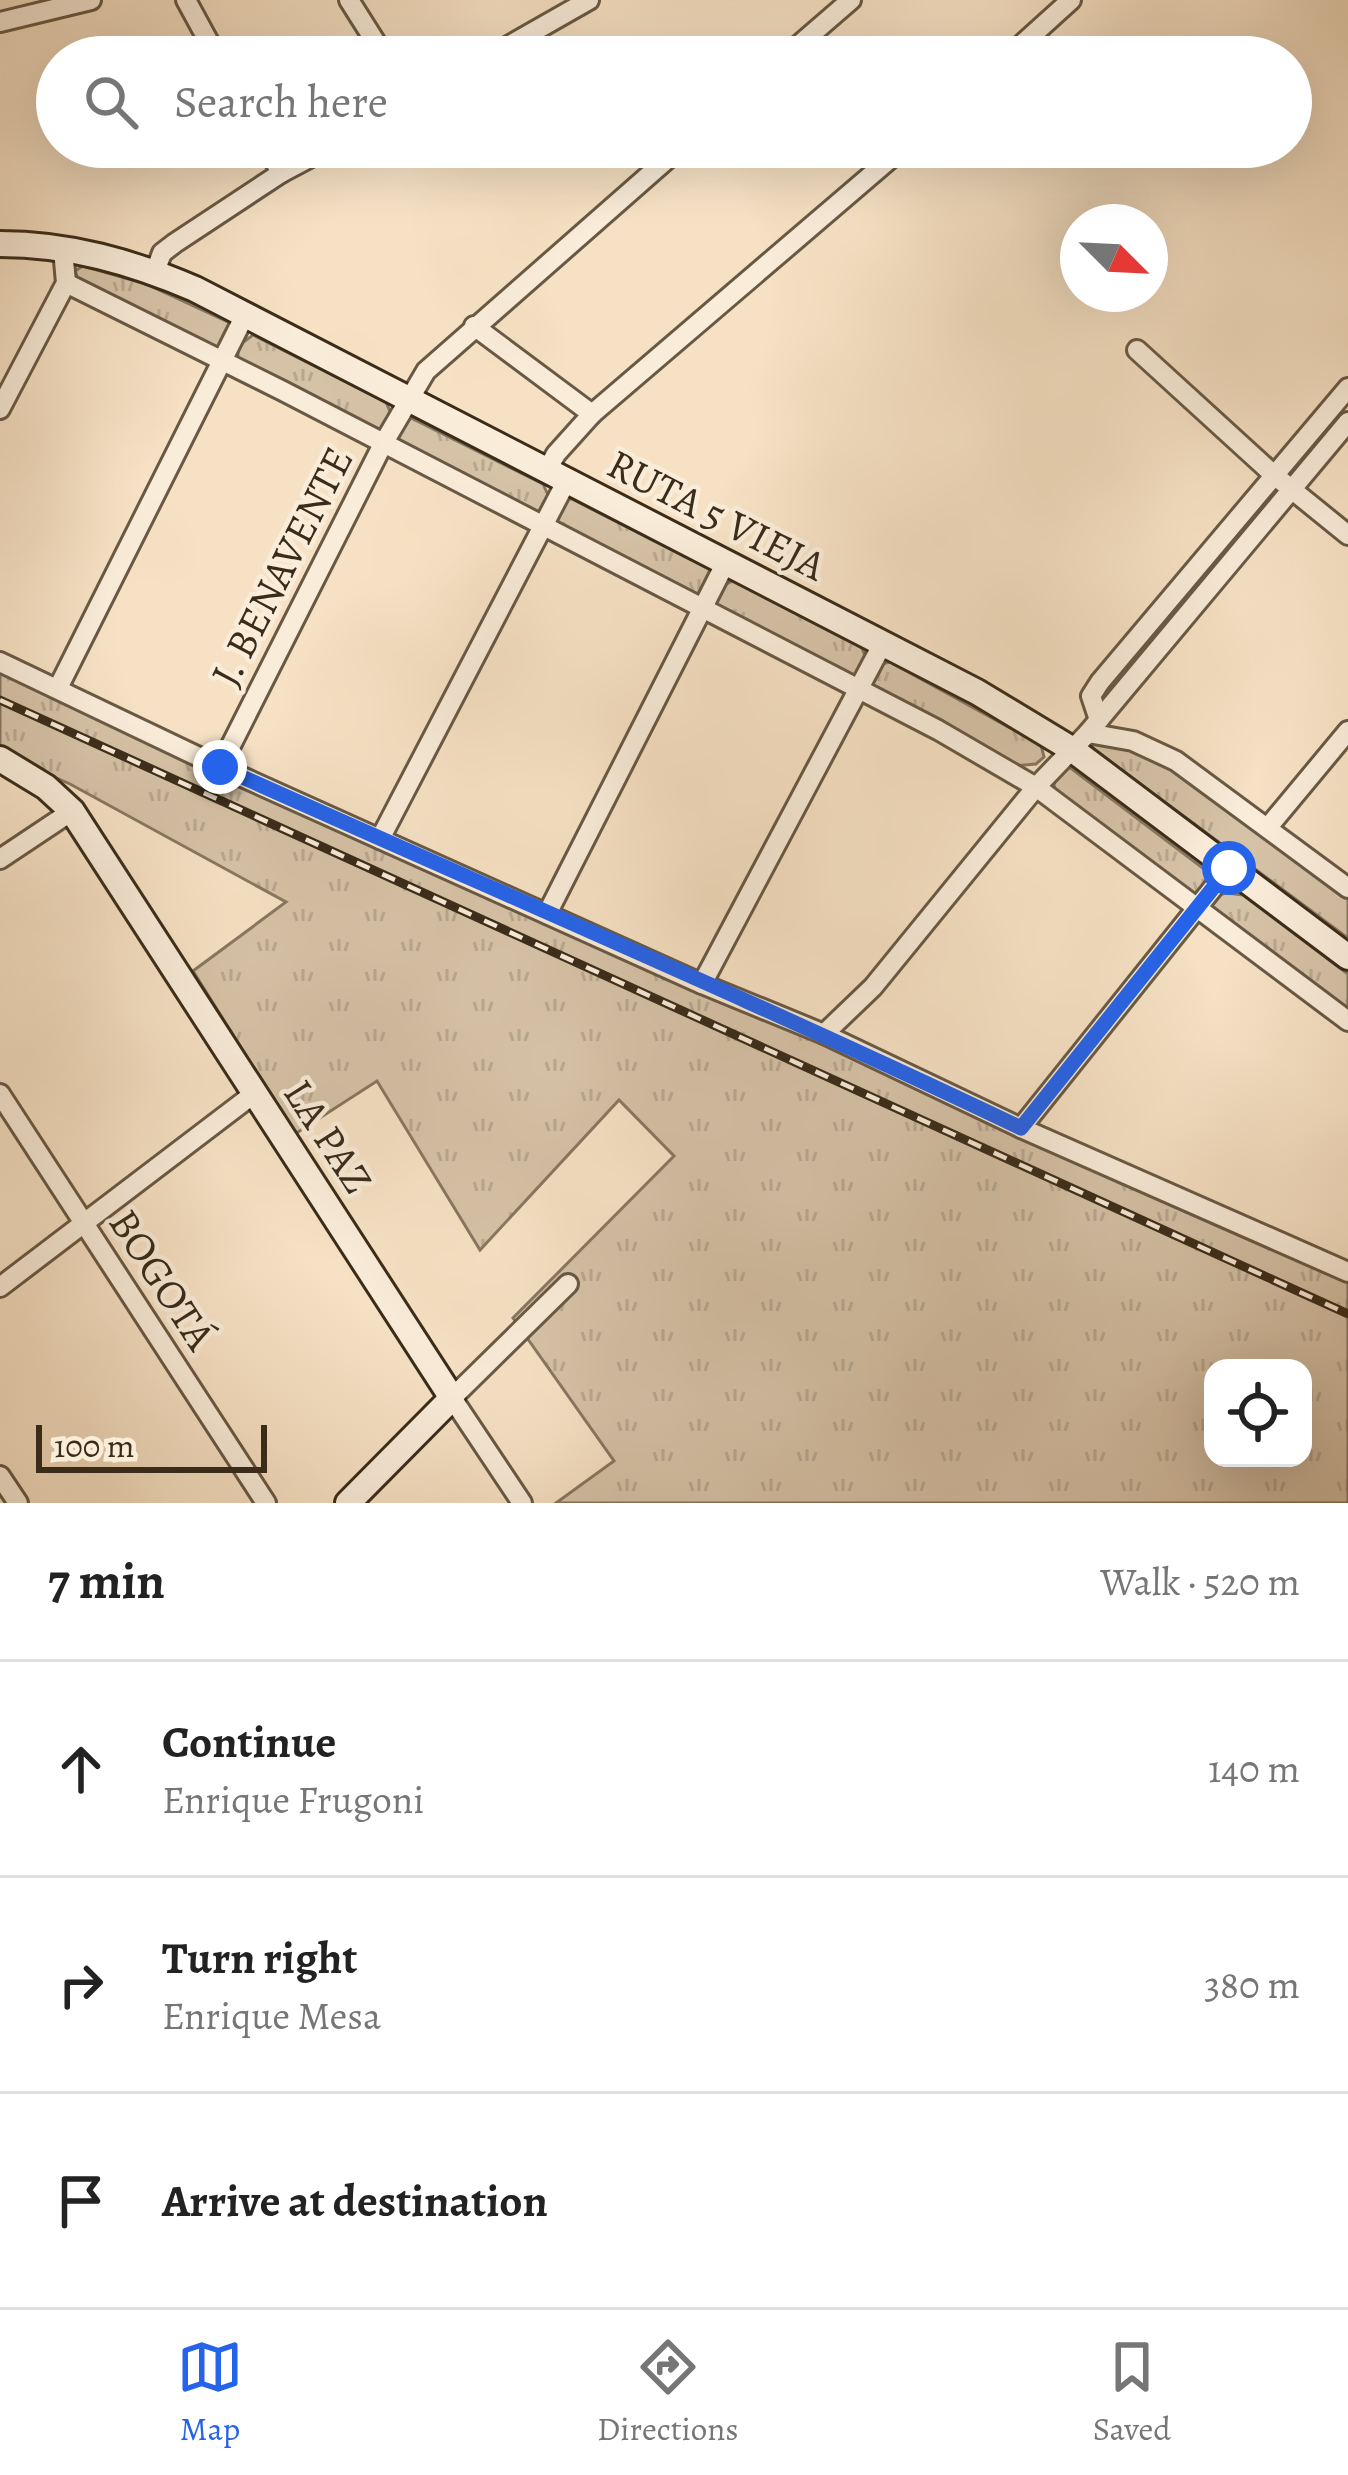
<!DOCTYPE html>
<html lang="en">
<head>
<meta charset="utf-8">
<style>
  body { margin:0; font-family:Alegreya,serif; background:#f2f2f2; color:#222 }
  .controls { position:absolute; right:36px; bottom:36px; display:grid; overflow:hidden; border-radius:24px; box-shadow:0 12px 48px #0002 }
  .controls button { width:108px; height:108px; display:grid; place-items:center; padding:0; border:0; border-bottom:3px solid #e0e0e0; background:#fff; color:#222; font:60px sans-serif }
  .compass { position:absolute; left:1060px; top:204px; width:108px; height:108px; border-radius:50%; background:#fff; box-shadow:0 12px 48px #0002; rotate:114deg }
  .scale { position:absolute; left:36px; bottom:30px; width:231px; box-sizing:border-box; padding-left:12px; border:6px solid #3a2c19; border-top:0; font-size:33px; line-height:42px; white-space:nowrap; color:#3a2c19; -webkit-text-stroke:9px #f9ecd9; paint-order:stroke }
  .stop { position:absolute; width:36px; height:36px; margin:-27px; border:9px solid #2563eb; border-radius:50%; background:#fff }
  .stop.end { background:#2563eb; border-color:#fff; box-shadow:0 3px 12px #0008 }
  .list { margin:0; padding:0; list-style:none }
  h2 { display:flex; justify-content:space-between; align-items:center; height:156px; margin:0; padding:0 48px; font-size:51px }
  h2 small { font-size:39px; font-weight:400; color:#767676 }
  .list li { display:grid; grid-template-columns:78px 1fr auto; gap:36px; align-items:center; box-sizing:border-box; height:216px; padding:0 48px; border-top:3px solid #e0e0e0 }
  .list b { display:block; font-size:45px; white-space:nowrap }
  .list p { margin:0; font-size:39px; white-space:nowrap; color:#767676 }
  .list em { font-size:39px; font-style:normal; color:#767676 }
  .icon { flex:none; width:66px; height:66px; fill:none; stroke:currentColor; stroke-width:2; stroke-linecap:round; stroke-linejoin:round }
  .map { position:relative; flex:none; width:1348px; height:1503px; overflow:hidden }
  .search { position:absolute; background:#fff; box-shadow:0 12px 48px #0002; left:36px; right:36px; top:36px; height:132px; display:flex; align-items:center; gap:30px; box-sizing:border-box; padding:0 42px; border-radius:66px; color:#767676; font-size:45px }
  .sheet { height:804px; background:#fff }
  nav { display:flex; justify-content:space-around; align-items:center; box-sizing:border-box; height:168px; border-top:3px solid #e0e0e0; background:#fff; font-size:33px; color:#767676 }
  nav a { display:grid; justify-items:center; gap:6px }
  nav .on { color:#2563eb }
  .map>svg:first-child { display:block }
</style>
</head>
<body>
<div class="map">
<svg width="1348" height="1503" viewBox="0 0 1348 1503">
  <defs>
    <pattern id="grass-tufts" width="24" height="20" patternUnits="userSpaceOnUse" patternTransform="scale(3)"><rect width="24" height="20" fill="#d6c2a7"/><path d="M3 7l-1-3M5 7V3M7 7l1-3M15 17l-1-3M17 17v-4M19 17l1-3" fill="none" stroke="#b8a78f"/></pattern>
  </defs>
  <rect width="100%" height="100%" fill="#f6e1c4"/>
  <filter id="stains"><feTurbulence type="fractalNoise" baseFrequency=".00167" numOctaves="4"/><feColorMatrix values="0 0 0 0 .2 0 0 0 0 .09 0 0 0 0 .02 0 0 0 .5 -.17"/></filter>
  <radialGradient id="worn" r=".72"><stop offset=".6" stop-color="#630" stop-opacity="0"/><stop offset="1" stop-color="#630" stop-opacity=".3"/></radialGradient>
  <g fill="url(#grass-tufts)" stroke="#887760" stroke-width="3" fill-rule="evenodd">
    <path d="M83,266l63,18 82,38 3,5 -10,22 -143,-70 -3,-8z"/>
    <path d="M253,335l133,67 6,14 -13,16 -141,-72v-14z"/>
    <path d="M409,417l134,67 5,11 -7,16 -11,4 -134,-73 -1,-6z"/>
    <path d="M565,499h7l137,70 2,4 -9,24 -8,1 -143,-77z"/>
    <path d="M733,581l129,67 5,13 -5,10 -9,5 -134,-67 -4,-8 7,-15z"/>
    <path d="M890,662l151,83 3,12 -8,7 -23,2 -141,-81 -2,-5 11,-16z"/>
    <path d="M0,671l700,322 113,44 201,99 334,144v223h-792l58,-42 -101,-143 161,-162 -55,-56 -139,150 -103,-169 -82,53 -102,-163 93,-69 -216,-118 -70,-31zM1213,1368h90v90h-90z"/>
    <path d="M1095,740l60,18 193,139v41l-256,-190z"/>
    <path d="M1068,766l140,106 1,7 -12,16 -9,-1 -133,-105 -2,-9z"/>
    <path d="M1227,893l16,2 105,79v40l-137,-103 -1,-6 7,-10z"/>
  </g>
  <g fill="none" stroke-linecap="round" stroke-linejoin="round">
    <defs>
      <g id="street">
        <path d="M186,0l31,57"/>
        <path d="M349,0l36,57"/>
        <path d="M0,22l91,-22"/>
        <path d="M489,57l100,-57"/>
        <path d="M785,57l66,-57"/>
        <path d="M1008,57l63,-57"/>
        <path d="M267,147l14,26"/>
        <path d="M155,272l7,-19 13,-10 106,-70 49,-26"/>
        <path d="M66,283l217,108 655,339 98,57 312,234"/>
        <path d="M474,326l118,88"/>
        <path d="M1137,350l137,125 74,60"/>
        <path d="M0,409l66,-126 -3,-34"/>
        <path d="M547,470l9,-16 36,-40 312,-267"/>
        <path d="M0,662l220,105 482,217 122,50 197,94 327,144"/>
        <path d="M58,688l187,-373"/>
        <path d="M1099,720l-8,-24 9,-14 248,-294"/>
        <path d="M1088,733l45,8 43,20 172,127"/>
        <path d="M220,767l163,-323 43,-73 255,-224"/>
        <path d="M1269,826l79,-95"/>
        <path d="M380,839l187,-359"/>
        <path d="M0,859l72,-48"/>
        <path d="M547,914l179,-352"/>
        <path d="M702,984l181,-341"/>
        <path d="M824,1034l49,-47 163,-200 52,-54 260,-311"/>
        <path d="M0,1094l266,409"/>
        <path d="M1021,1128l208,-260"/>
        <path d="M0,1287l255,-194"/>
        <path d="M0,1476l18,27"/>
        <path d="M522,1503l-70,-105 116,-114"/>
      </g>
      <g id="secondary">
        <path d="M0,244c69,0 132,18 195,45l782,403 96,58 275,207"/>
        <path d="M0,759l46,28 26,24 380,587 -104,105"/>
      </g>
    </defs>
    <use href="#street" stroke="#695944" stroke-width="24"/>
    <use href="#secondary" stroke="#3a2c19" stroke-width="30"/>
    <use href="#street" stroke="#f9ecd9" stroke-width="18"/>
    <use href="#secondary" stroke="#f9ecd9" stroke-width="24"/>
    <defs>
      <path id="rail" d="M0,700l1348,614"/>
    </defs>
    <use href="#rail" stroke="#3a2c19" stroke-width="9"/>
    <use href="#rail" stroke="#f9ecd9" stroke-width="4.5" stroke-dasharray="14" stroke-linecap="butt"/>
  </g>
  <g fill="none" stroke-linecap="round" stroke-linejoin="round">
    <path stroke="#2563eb" stroke-width="15" d="M220,767c267,120 537,235 801,361l208,-260"/>
  </g>
  <g text-anchor="middle" stroke-width="9" stroke-linejoin="round" paint-order="stroke">
    <g font-size="42" fill="#3a2c19" stroke="#f9ecd9">
      <text transform="translate(717 514) rotate(27)" y="15">RUTA 5 VIEJA</text>
      <text transform="translate(281 566) rotate(-63)" y="15">J. BENAVENTE</text>
      <text transform="translate(329 1136) rotate(57)" y="15">LA PAZ</text>
      <text transform="translate(163 1279) rotate(57)" y="15">BOGOTÁ</text>
    </g>
  </g>
  <rect width="100%" height="100%" filter="url(#stains)"/>
  <rect width="100%" height="100%" fill="url(#worn)"/>
</svg>
<div class="controls">
<button><svg class="icon" aria-label="locate" viewBox="0 0 24 24"><circle cx="12" cy="12" r="6"/><path d="M12 2v4M12 18v4M2 12h4M18 12h4"/></svg></button>
</div>
<svg class="compass" viewBox="-18 -18 36 36"><path d="M0-13l5 13h-10z" fill="#e53935"/><path d="M0 13l5-13h-10z" fill="#767676"/></svg>
<div class="scale">100 m</div>
<div class="stop" style="left:1229px;top:868px"></div>
<div class="stop end" style="left:220px;top:767px"></div>
<div class="search"><svg class="icon" aria-label="search" viewBox="0 0 24 24"><circle cx="10" cy="10" r="6"/><path d="M15 15l6 6"/></svg>Search here</div>
</div>
<section class="sheet">
<h2>7 min<small>Walk · 520 m</small></h2>
<ul class="list">
<li><svg class="icon" aria-label="ahead" viewBox="0 0 24 24"><path d="M12 20V5M6 11l6-6 6 6"/></svg><div><b>Continue</b><p>Enrique Frugoni</p></div><em>140 m</em></li>
<li><svg class="icon" aria-label="right" viewBox="0 0 24 24"><path d="M7 20v-9h11M14 6l5 5-5 5"/></svg><div><b>Turn right</b><p>Enrique Mesa</p></div><em>380 m</em></li>
<li><svg class="icon" aria-label="arrive" viewBox="0 0 24 24"><path d="M6 21V4h12l-3 4 3 4H6"/></svg><div><b>Arrive at destination</b></div></li>
</ul>
</section>
<nav>
<a class="on"><svg class="icon" aria-label="map" viewBox="0 0 24 24"><path d="M3 6l6-2 6 2 6-2v14l-6 2-6-2-6 2zM9 4v14M15 6v14"/></svg>Map</a>
<a><svg class="icon" aria-label="directions" viewBox="0 0 24 24"><path d="M12 3l9 9-9 9-9-9zM9 14v-3h6M13 9l2 2-2 2"/></svg>Directions</a>
<a><svg class="icon" aria-label="saved" viewBox="0 0 24 24"><path d="M7 4h10v16l-5-4-5 4z"/></svg>Saved</a>
</nav>
</body>
</html>
